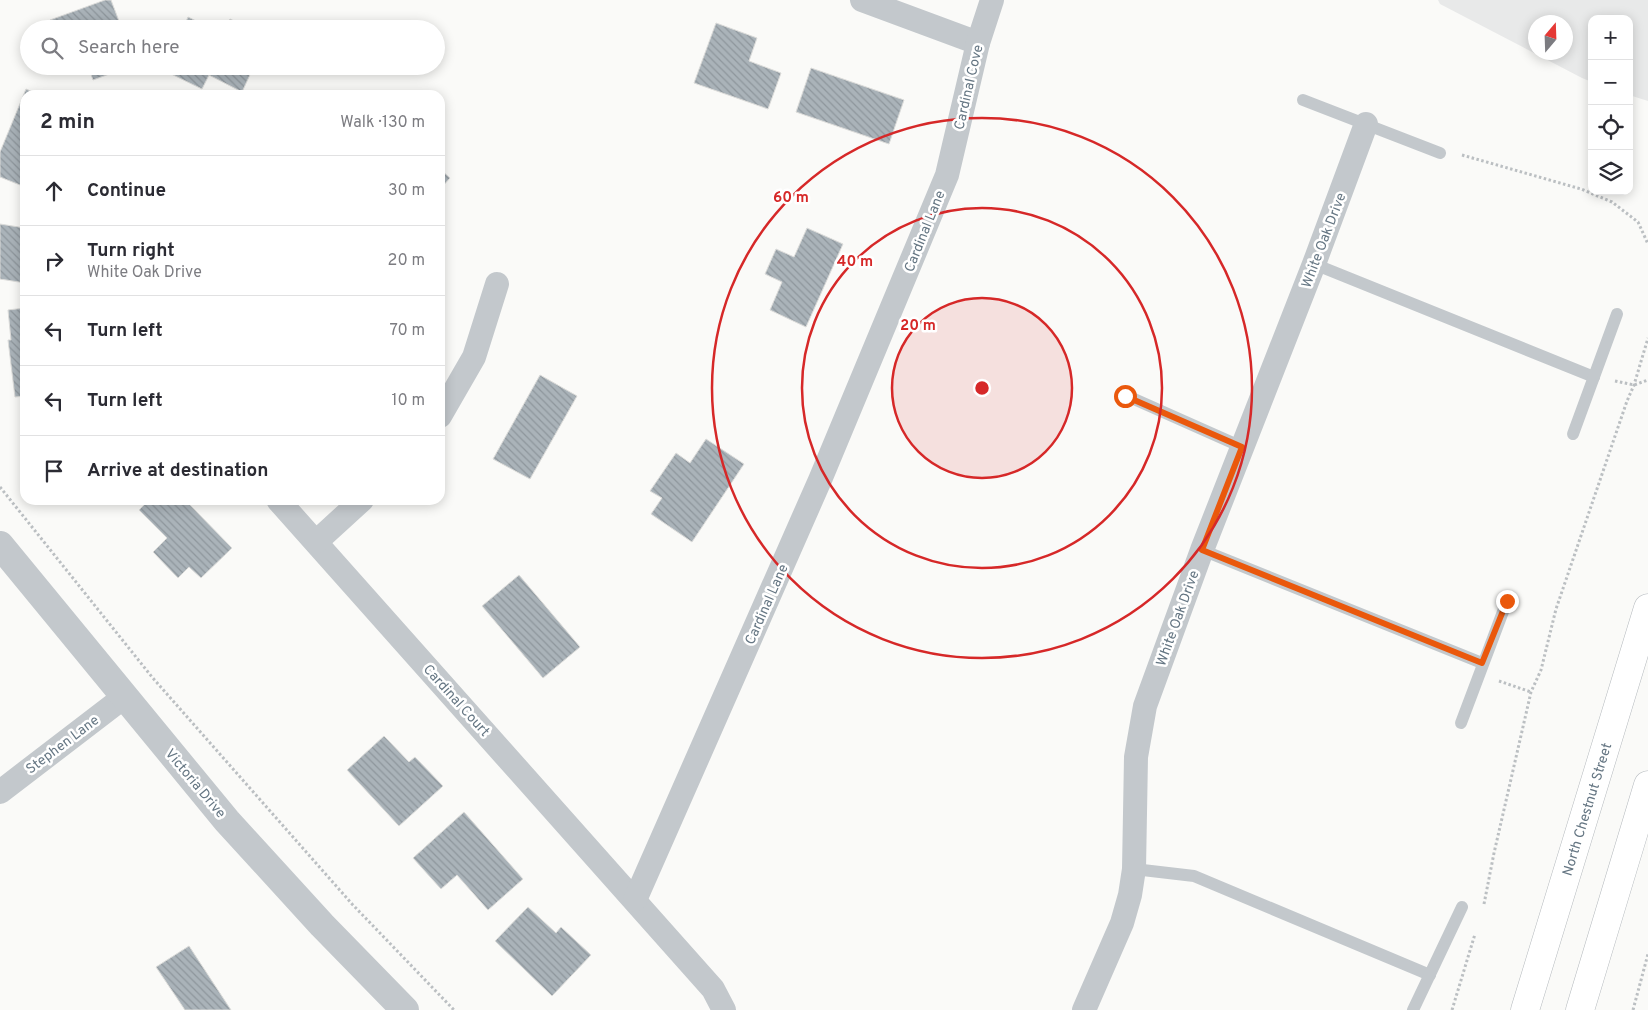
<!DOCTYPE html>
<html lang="en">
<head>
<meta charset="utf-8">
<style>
  body { margin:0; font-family:Overpass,sans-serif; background:#f7f7f7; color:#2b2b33 }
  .controls { position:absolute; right:15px; top:15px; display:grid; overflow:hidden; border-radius:10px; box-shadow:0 2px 12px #0003 }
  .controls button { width:45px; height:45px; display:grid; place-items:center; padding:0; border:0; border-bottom:1px solid #e1e1e2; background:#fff; color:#2b2b33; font:25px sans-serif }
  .compass { position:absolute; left:1528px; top:15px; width:45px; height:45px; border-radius:50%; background:#fff; box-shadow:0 2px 12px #0003; rotate:19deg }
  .stop { position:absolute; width:15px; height:15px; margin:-11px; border:4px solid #ea580c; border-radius:50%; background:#fff }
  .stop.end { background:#ea580c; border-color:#fff; box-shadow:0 1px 5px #0008 }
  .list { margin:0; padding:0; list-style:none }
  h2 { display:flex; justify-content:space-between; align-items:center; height:65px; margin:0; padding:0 20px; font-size:21px }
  h2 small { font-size:16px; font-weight:400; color:#7c7c81 }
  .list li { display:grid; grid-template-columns:32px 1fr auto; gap:15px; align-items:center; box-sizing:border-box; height:70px; padding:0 20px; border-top:1px solid #e1e1e2 }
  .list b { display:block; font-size:19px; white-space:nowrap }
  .list p { margin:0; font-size:16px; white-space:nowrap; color:#7c7c81 }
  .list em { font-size:16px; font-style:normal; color:#7c7c81 }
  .icon { flex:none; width:28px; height:28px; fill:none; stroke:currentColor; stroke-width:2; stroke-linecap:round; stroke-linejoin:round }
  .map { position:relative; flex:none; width:1648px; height:1010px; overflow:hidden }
  .search { position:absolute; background:#fff; box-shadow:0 2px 12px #0003; left:20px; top:20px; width:425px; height:55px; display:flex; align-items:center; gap:12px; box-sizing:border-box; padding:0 18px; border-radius:28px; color:#7c7c81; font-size:19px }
  .panel { position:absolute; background:#fff; box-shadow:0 2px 12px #0003; left:20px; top:90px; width:425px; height:415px; border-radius:15px }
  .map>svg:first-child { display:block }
</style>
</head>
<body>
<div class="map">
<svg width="1648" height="1010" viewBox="0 0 1648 1010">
  <defs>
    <pattern id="building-back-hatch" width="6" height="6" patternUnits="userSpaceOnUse" patternTransform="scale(1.25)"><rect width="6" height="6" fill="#aab3b9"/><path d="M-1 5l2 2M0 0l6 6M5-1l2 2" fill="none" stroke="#8e969c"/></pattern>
  </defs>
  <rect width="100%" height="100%" fill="#fafaf8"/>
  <path fill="#e8e9e9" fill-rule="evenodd" d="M1438,0h210v101l-19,-6v-76h-37v63l-10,-4 -142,-74zM1536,22h30v30h-30z"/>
  <g fill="url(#building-back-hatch)" stroke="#dcdcda">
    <path d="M105,0h6l11,29h-69l-3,-9z"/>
    <path d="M188,17l24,12h-29z"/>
    <path d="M230,19l20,10h-25z"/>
    <path d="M716,23l41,15 -8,23 32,12 -13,36 -74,-26z"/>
    <path d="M88,66h43l-38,14z"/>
    <path d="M165,66h89l-12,26 -33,-17 -7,14 -39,-19z"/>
    <path d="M811,68l93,32 -15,44 -93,-32z"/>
    <path d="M26,89l14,6h-15v92l-25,-10v-25z"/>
    <path d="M440,169l10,9 -10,11z"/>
    <path d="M0,224l25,4v55l-25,-4z"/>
    <path d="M807,228l36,16 -37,83 -36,-17 12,-28 -17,-8 11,-25 18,8z"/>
    <path d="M25,308v88l-10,1 -7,-57h3l-3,-30z"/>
    <path d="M540,375l37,21 -47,83 -37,-20z"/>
    <path d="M706,439l38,25 -52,78 -41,-28 11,-16 -12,-7 26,-38 14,10z"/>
    <path d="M149,500h36l47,48 -31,30 -12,-11 -11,11 -25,-26 14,-14 -28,-28z"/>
    <path d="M519,575l61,72 -37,31 -61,-72z"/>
    <path d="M384,736l25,26 6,-5 28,29 -44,40 -52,-56z"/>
    <path d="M464,812l59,67 -35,31 -31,-35 -16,14 -28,-31z"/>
    <path d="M528,907l28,26 5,-6 30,28 -39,41 -57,-55z"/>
    <path d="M189,946l42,64h-46l-29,-43z"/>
  </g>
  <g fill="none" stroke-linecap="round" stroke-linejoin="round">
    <defs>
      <g id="primary">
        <path id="s1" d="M1525,1010l123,-402"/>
        <path d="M1580,1010l68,-225"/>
      </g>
    </defs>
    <use href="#primary" stroke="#b5babe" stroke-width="29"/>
    <g stroke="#bbbfc2" stroke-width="3" stroke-dasharray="2.5 2.5" stroke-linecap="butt">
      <path d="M1462,155l119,34 31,13 26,20 10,22"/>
      <path d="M1615,381l19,4 14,-5"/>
      <path d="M0,487l152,190 200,227 102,106"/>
      <path d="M1499,681l32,11"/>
      <path d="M1484,904l10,-51 37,-161 10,-22 15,-61 71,-208 7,-16 14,-47"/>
      <path d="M1452,1010l23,-76"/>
      <path d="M1633,1010l15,-56"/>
    </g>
    <g stroke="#c3c8cc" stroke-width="12">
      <path d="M1303,100l137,53"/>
      <path d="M1314,264l280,113"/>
      <path d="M1125,395l117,52"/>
      <path d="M1573,434l44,-120"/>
      <path d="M1202,550l280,113"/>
      <path d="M1461,723l46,-122"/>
      <path d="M1134,869l60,7 236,99"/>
      <path d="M1413,1010l49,-103"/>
    </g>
    <g stroke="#c3c8cc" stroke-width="24">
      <path d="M862,0l116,43"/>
      <path d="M440,416l34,-59 23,-73"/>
      <path d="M278,500l435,489 11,21"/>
      <path d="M316,542l46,-42"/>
      <path d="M0,792l124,-95"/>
      <path d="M635,900l185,-420 127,-305 31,-132 14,-43"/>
      <path d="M1084,1010l38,-87 8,-28 4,-26 2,-112 9,-51 57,-156 112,-286 52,-140"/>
    </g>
    <path stroke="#c3c8cc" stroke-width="28" d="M0,545l227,276 95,104 83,85"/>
    <use href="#primary" stroke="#fff" stroke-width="28"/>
  </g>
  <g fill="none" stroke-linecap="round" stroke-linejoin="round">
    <path stroke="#ea580c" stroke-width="6" d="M1125,396l117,51 -40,103 280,113 25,-62"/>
  </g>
  <circle cx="982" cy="388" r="90" fill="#d62828" fill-opacity=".12"/>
  <g fill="none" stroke="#d62828" stroke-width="2.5">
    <circle cx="982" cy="388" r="90"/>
    <circle cx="982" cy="388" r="180"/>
    <circle cx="982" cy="388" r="270"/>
  </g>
  <g text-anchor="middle" stroke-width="5" stroke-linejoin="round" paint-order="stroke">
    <g font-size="14" fill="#657683" stroke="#fff">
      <text transform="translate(968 87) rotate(-77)" y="5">Cardinal Cove</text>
      <text transform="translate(924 231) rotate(-68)" y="5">Cardinal Lane</text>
      <text transform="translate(1323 240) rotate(-69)" y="5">White Oak Drive</text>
      <text transform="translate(766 604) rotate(-66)" y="5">Cardinal Lane</text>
      <text transform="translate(1177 618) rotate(-70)" y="5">White Oak Drive</text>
      <text transform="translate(457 700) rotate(48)" y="5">Cardinal Court</text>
      <text transform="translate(62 744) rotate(-37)" y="5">Stephen Lane</text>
      <text transform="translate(196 783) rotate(50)" y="5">Victoria Drive</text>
      <text dy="5" stroke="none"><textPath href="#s1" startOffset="210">North Chestnut Street</textPath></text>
    </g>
  </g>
  <circle cx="982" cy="388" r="8" fill="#d62828" stroke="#fff" stroke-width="2.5"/>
  <g font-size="15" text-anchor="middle" font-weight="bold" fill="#d62828" stroke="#fff" stroke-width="5" stroke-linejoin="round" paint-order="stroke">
    <text x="791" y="202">60 m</text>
    <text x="855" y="266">40 m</text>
    <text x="918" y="330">20 m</text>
  </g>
</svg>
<div class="controls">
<button>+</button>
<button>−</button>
<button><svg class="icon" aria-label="locate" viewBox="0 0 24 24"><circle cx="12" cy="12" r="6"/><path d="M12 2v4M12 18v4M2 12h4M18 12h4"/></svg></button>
<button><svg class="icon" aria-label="layers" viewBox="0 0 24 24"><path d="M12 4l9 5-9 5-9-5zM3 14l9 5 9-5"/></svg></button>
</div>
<svg class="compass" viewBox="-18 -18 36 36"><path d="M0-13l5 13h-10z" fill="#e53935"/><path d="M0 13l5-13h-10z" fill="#7c7c81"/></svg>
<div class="stop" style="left:1125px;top:396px"></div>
<div class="stop end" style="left:1507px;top:601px"></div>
<div class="search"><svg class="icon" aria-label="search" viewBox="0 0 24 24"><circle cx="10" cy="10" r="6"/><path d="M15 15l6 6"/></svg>Search here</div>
<section class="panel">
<h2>2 min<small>Walk · 130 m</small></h2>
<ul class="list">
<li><svg class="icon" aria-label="ahead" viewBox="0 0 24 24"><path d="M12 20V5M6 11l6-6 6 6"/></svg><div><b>Continue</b></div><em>30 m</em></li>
<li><svg class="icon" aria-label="right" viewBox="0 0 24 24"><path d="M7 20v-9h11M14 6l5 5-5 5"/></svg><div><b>Turn right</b><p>White Oak Drive</p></div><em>20 m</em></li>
<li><svg class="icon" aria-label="left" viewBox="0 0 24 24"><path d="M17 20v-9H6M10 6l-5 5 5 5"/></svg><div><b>Turn left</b></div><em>70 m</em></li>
<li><svg class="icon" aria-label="left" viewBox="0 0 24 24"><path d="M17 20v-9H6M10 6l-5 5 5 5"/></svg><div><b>Turn left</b></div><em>10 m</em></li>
<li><svg class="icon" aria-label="arrive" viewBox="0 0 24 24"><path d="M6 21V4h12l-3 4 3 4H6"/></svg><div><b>Arrive at destination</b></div></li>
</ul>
</section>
</div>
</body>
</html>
